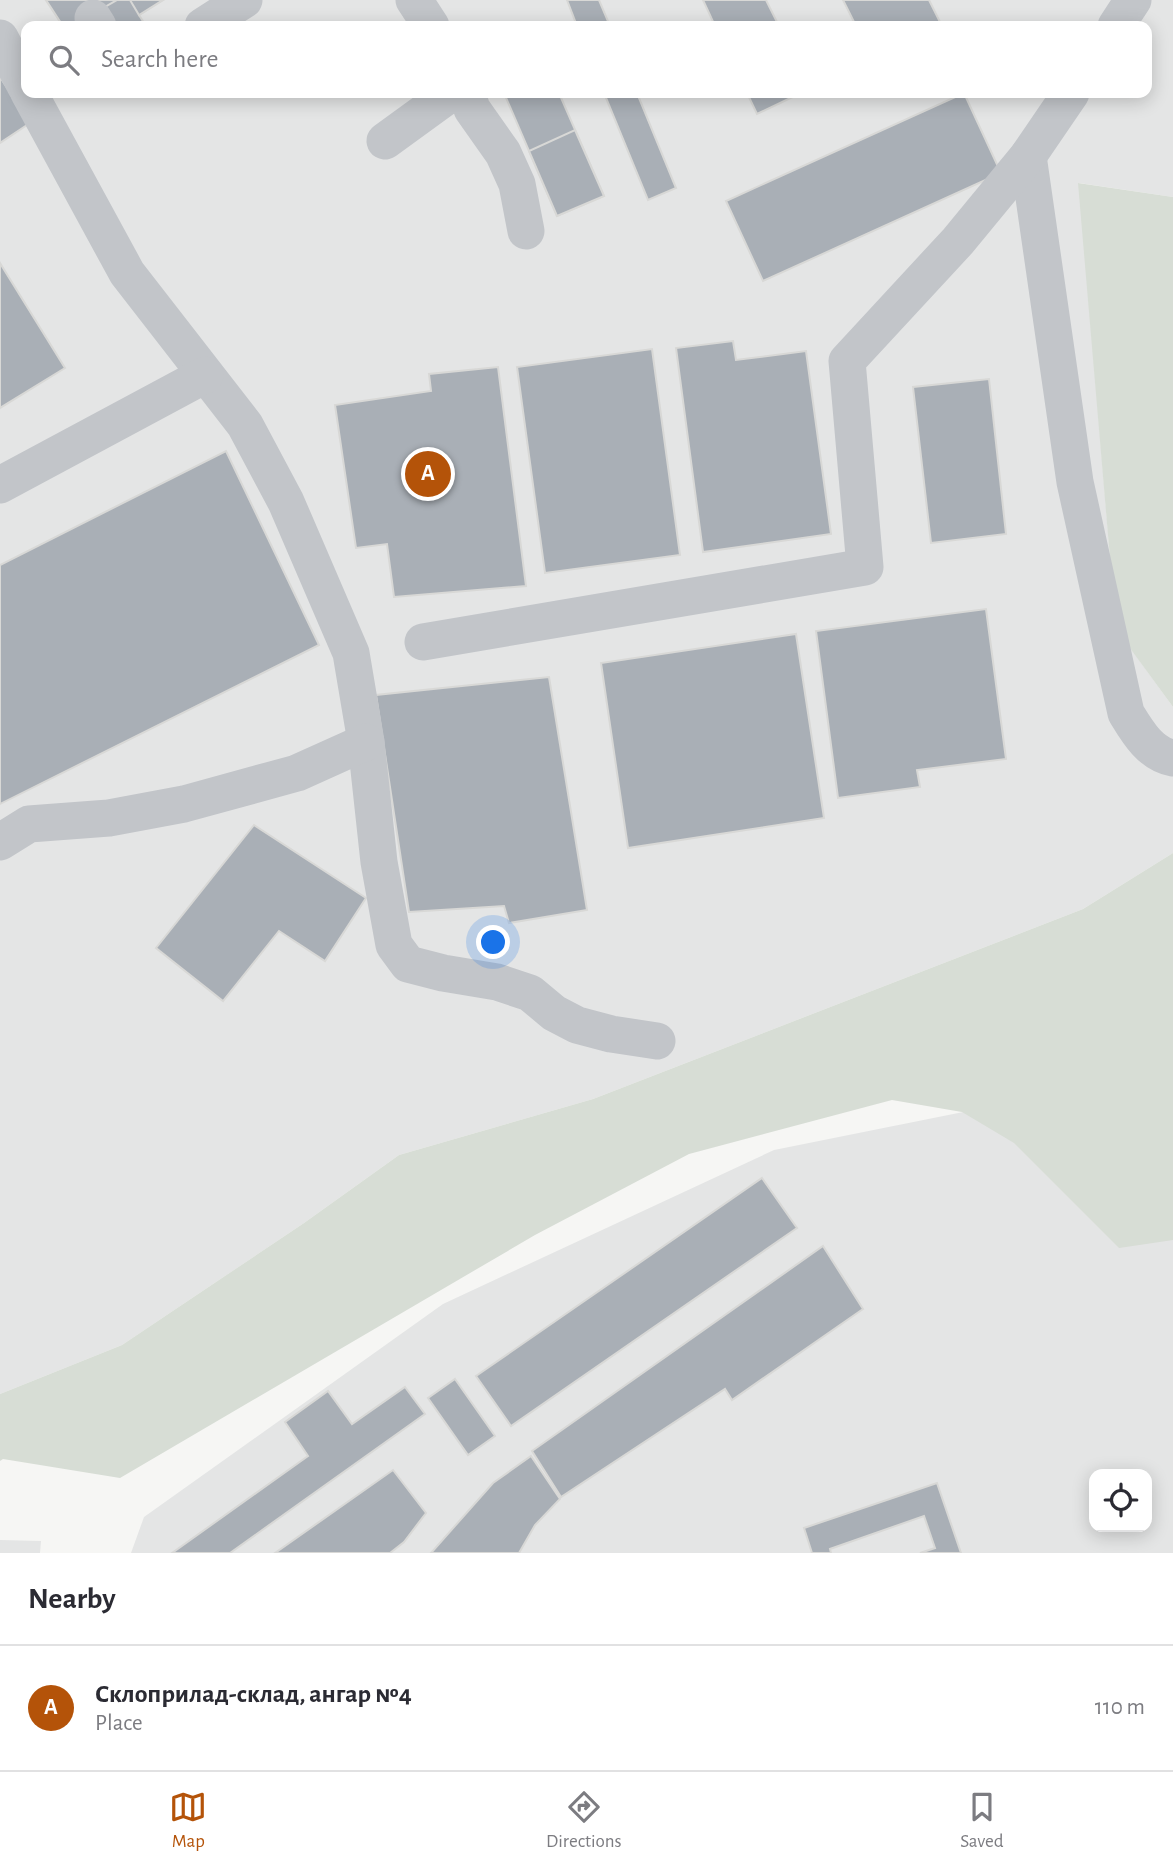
<!DOCTYPE html>
<html lang="en">
<head>
<meta charset="utf-8">
<style>
  body { margin:0; font-family:"Alegreya Sans",sans-serif; background:#f7f7f7; color:#2b2b33 }
  .controls { position:absolute; right:21px; bottom:21px; display:grid; overflow:hidden; border-radius:14px; box-shadow:0 4px 18px #0003 }
  .controls button { width:63px; height:63px; display:grid; place-items:center; padding:0; border:0; border-bottom:2px solid #e1e1e2; background:#fff; color:#2b2b33; font:35px sans-serif }
  .you { position:absolute; left:494px; top:943px; width:24px; height:24px; margin:-18px; border:5px solid #fff; border-radius:50%; background:#1a73e8; box-shadow:0 0 0 10px #1a73e833 }
  .badge { display:grid; place-items:center; width:46px; height:46px; border-radius:50%; background:#b45309; color:#fff; font-size:23px; font-weight:700 }
  .pin { position:absolute; translate:-50% -50%; border:4px solid #fff; box-shadow:0 2px 7px #0006 }
  .list { margin:0; padding:0; list-style:none }
  h2 { display:flex; justify-content:space-between; align-items:center; height:91px; margin:0; padding:0 28px; font-size:30px }
  h2 small { font-size:23px; font-weight:400; color:#7c7c81 }
  .list li { display:grid; grid-template-columns:46px 1fr auto; gap:21px; align-items:center; box-sizing:border-box; height:126px; padding:0 28px; border-top:2px solid #e1e1e2 }
  .list b { display:block; font-size:26px; white-space:nowrap }
  .list p { margin:0; font-size:23px; white-space:nowrap; color:#7c7c81 }
  .list em { font-size:23px; font-style:normal; color:#7c7c81 }
  .icon { flex:none; width:38px; height:38px; fill:none; stroke:currentColor; stroke-width:2; stroke-linecap:round; stroke-linejoin:round }
  .map { position:relative; flex:none; width:1173px; height:1553px; overflow:hidden }
  .search { position:absolute; background:#fff; box-shadow:0 4px 18px #0003; left:21px; right:21px; top:21px; height:77px; display:flex; align-items:center; gap:18px; box-sizing:border-box; padding:0 24px; border-radius:14px; color:#7c7c81; font-size:26px }
  .sheet { height:217px; background:#fff }
  nav { display:flex; justify-content:space-around; align-items:center; box-sizing:border-box; height:98px; border-top:2px solid #e1e1e2; background:#fff; font-size:19px; color:#7c7c81 }
  nav a { display:grid; justify-items:center; gap:4px }
  nav .on { color:#b45309 }
  .map>svg:first-child { display:block }
</style>
</head>
<body>
<div class="map">
<svg width="1173" height="1553" viewBox="0 0 1173 1553">
  <rect width="100%" height="100%" fill="#f6f6f4"/>
  <g fill="#e4e5e5" fill-rule="evenodd">
    <path d="M0,0h1173v197l-94,-14 37,445 57,79v146l-90,56 -490,190 -194,56 -95,68 -182,122 -122,49zM26,26h1121v67h-1121z"/>
    <path d="M1173,1070v483h-1042l13,-36 299,-213 331,-154zM1094,1474h53v53h-53z"/>
    <path d="M0,1540l41,1 -1,12h-40z"/>
  </g>
  <g fill="#d7ddd5">
    <path d="M1078,183l95,14v510l-57,-78z"/>
    <path d="M1173,853v387l-54,8 -105,-105 -52,-31 -70,-12 -203,54 -154,81 -415,243 -117,-19 -3,2v-67l122,-49 182,-122 95,-68 194,-56 490,-190z"/>
  </g>
  <g fill="#a9afb6" stroke="#d8d8d6" stroke-width="2">
    <path d="M46,0h117l-24,15 7,11h-83z"/>
    <path d="M46,0h71l-19,11 -10,15h-25z"/>
    <path d="M130,0h33l-24,15z"/>
    <path d="M567,0h32l11,26h-33z"/>
    <path d="M703,0h63l13,26h-64z"/>
    <path d="M843,0h86l13,26h-86z"/>
    <path d="M0,77l30,46 -30,20z"/>
    <path d="M504,93h55l45,103 -47,20z"/>
    <path d="M604,93h33l39,95 -28,12z"/>
    <path d="M747,93h54l-44,21z"/>
    <path d="M964,93l37,80 -238,108 -37,-80z"/>
    <path d="M575,130l29,66 -47,20 -28,-65z"/>
    <path d="M0,263l65,105 -65,40z"/>
    <path d="M733,341l3,19 70,-9 25,183 -128,18 -27,-204z"/>
    <path d="M652,349l28,206 -135,18 -28,-206z"/>
    <path d="M498,367l28,219 -132,11 -7,-53 -31,4 -21,-143 96,-14 -2,-17z"/>
    <path d="M989,379l17,155 -75,9 -18,-156z"/>
    <path d="M226,451l93,194 -319,159v-239z"/>
    <path d="M986,609l20,150 -89,11 3,17 -82,11 -22,-167z"/>
    <path d="M796,634l28,184 -196,30 -27,-185z"/>
    <path d="M549,677l38,233 -78,13 -5,-17 -95,6 -33,-217z"/>
    <path d="M254,825l112,73 -41,63 -46,-30 -56,70 -67,-53z"/>
    <path d="M762,1178l35,50 -286,198 -35,-50z"/>
    <path d="M823,1246l40,63 -131,91 -7,-11 -164,108 -29,-46z"/>
    <path d="M455,1379l40,57 -27,19 -40,-57z"/>
    <path d="M405,1387l20,27 -195,139h-58l136,-97 -23,-34 43,-31 24,33z"/>
    <path d="M531,1456l29,43 -25,26 -16,28h-88l62,-70z"/>
    <path d="M393,1470l33,43 -22,29 -14,11h-115z"/>
    <path d="M937,1483l24,70h-41l15,-5 -11,-32 -94,33 1,4h-19l-8,-25z"/>
  </g>
  <g fill="none" stroke-linecap="round" stroke-linejoin="round">
    <g stroke="#c2c5c9" stroke-width="37">
      <path d="M414,0l17,26"/>
      <path d="M93,18l5,8"/>
      <path d="M203,26l41,-26"/>
      <path d="M1116,26l17,-26"/>
      <path d="M0,38l26,49"/>
      <path d="M29,93l98,180 118,152 41,77 65,151 15,89 13,120 15,83 14,19 35,9 54,9 33,11 24,20 23,12 34,9 46,7"/>
      <path d="M467,93l5,16 31,44 14,31 9,47"/>
      <path d="M385,141l66,-48"/>
      <path d="M1028,156l47,326 51,231c11,18 24,41 47,45"/>
      <path d="M0,485l205,-110"/>
      <path d="M423,642l442,-75 -18,-206 111,-120 70,-85 43,-63"/>
      <path d="M0,842l29,-18 80,-6 75,-14 113,-31 69,-31"/>
    </g>
  </g>
</svg>
<div class="controls">
<button><svg class="icon" aria-label="locate" viewBox="0 0 24 24"><circle cx="12" cy="12" r="6"/><path d="M12 2v4M12 18v4M2 12h4M18 12h4"/></svg></button>
</div>
<div class="you"></div>
<div class="pin badge" style="left:428px;top:474px">A</div>
<div class="search"><svg class="icon" aria-label="search" viewBox="0 0 24 24"><circle cx="10" cy="10" r="6"/><path d="M15 15l6 6"/></svg>Search here</div>
</div>
<section class="sheet">
<h2>Nearby<small></small></h2>
<ul class="list">
<li><span class="badge">A</span><div><b>Склоприлад-склад, ангар №4</b><p>Place</p></div><em>110 m</em></li>
</ul>
</section>
<nav>
<a class="on"><svg class="icon" aria-label="map" viewBox="0 0 24 24"><path d="M3 6l6-2 6 2 6-2v14l-6 2-6-2-6 2zM9 4v14M15 6v14"/></svg>Map</a>
<a><svg class="icon" aria-label="directions" viewBox="0 0 24 24"><path d="M12 3l9 9-9 9-9-9zM9 14v-3h6M13 9l2 2-2 2"/></svg>Directions</a>
<a><svg class="icon" aria-label="saved" viewBox="0 0 24 24"><path d="M7 4h10v16l-5-4-5 4z"/></svg>Saved</a>
</nav>
</body>
</html>
